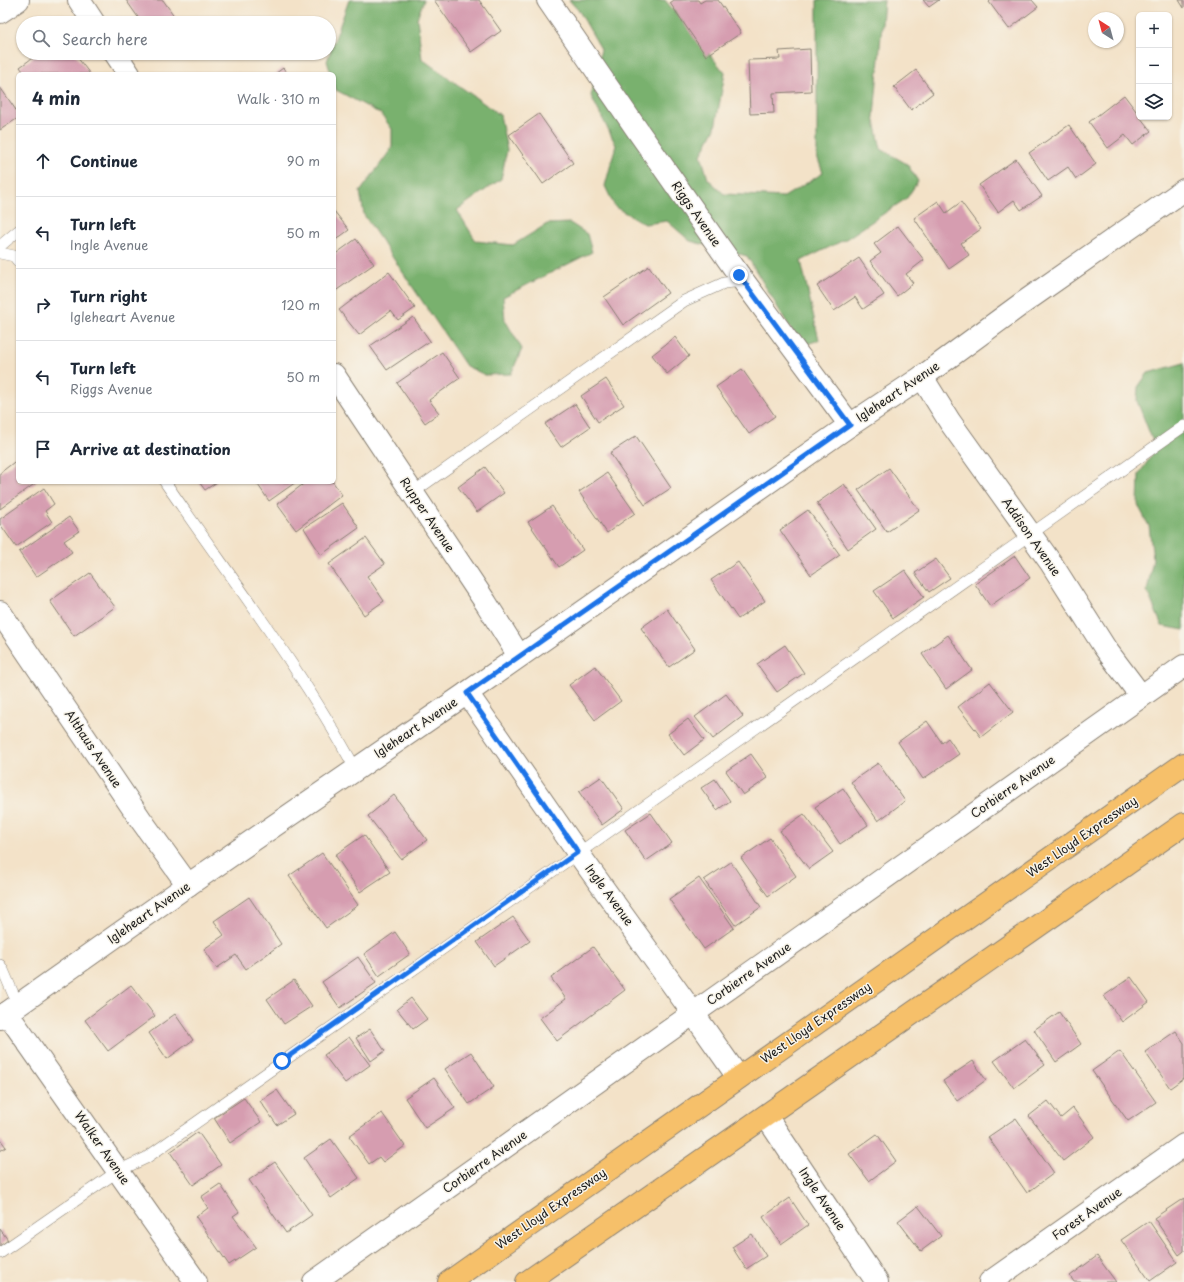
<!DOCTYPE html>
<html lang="en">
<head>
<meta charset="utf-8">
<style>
  body { margin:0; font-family:"Playpen Sans",sans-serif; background:#f6f6f7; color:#1f2937 }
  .controls { position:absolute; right:12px; top:12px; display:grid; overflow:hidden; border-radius:6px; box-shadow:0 1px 3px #0004 }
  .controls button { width:36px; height:36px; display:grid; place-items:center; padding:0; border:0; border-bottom:1px solid #e0e1e3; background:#fff; color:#1f2937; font:20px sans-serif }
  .compass { position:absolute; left:1088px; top:12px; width:36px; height:36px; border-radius:50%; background:#fff; box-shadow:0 1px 3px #0004; rotate:324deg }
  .stop { position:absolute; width:12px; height:12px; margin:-9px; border:3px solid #1a73e8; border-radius:50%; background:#fff }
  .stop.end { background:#1a73e8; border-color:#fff; box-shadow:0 1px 4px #0008 }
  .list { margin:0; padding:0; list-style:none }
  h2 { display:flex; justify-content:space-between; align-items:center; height:52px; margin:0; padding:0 16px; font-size:17px }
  h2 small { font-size:13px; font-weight:400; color:#747a83 }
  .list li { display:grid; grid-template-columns:26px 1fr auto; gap:12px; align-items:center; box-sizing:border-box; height:72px; padding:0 16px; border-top:1px solid #e0e1e3 }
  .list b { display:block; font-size:15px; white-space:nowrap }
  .list p { margin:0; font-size:13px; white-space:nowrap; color:#747a83 }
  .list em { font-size:13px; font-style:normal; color:#747a83 }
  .icon { flex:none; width:22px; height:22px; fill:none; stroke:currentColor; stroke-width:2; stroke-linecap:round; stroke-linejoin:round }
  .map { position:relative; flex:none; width:1184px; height:1282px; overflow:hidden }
  .search { position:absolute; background:#fff; box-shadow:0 1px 3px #0004; left:16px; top:16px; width:320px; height:44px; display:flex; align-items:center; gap:10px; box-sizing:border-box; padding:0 14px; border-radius:22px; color:#747a83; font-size:15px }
  .panel { position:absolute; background:#fff; box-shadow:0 1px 3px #0004; left:16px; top:72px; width:320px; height:412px; border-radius:6px }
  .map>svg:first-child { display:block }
</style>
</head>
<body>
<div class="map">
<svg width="1184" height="1282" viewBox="0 0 1184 1282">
  <rect width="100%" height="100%" fill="#f7f3e8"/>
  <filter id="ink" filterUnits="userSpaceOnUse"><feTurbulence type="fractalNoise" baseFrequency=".025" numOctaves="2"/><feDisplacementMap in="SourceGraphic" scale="8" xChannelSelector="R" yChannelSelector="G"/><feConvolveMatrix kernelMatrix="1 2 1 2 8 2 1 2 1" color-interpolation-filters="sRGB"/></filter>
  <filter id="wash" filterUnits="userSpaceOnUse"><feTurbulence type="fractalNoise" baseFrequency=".012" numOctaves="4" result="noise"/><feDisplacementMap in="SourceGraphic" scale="16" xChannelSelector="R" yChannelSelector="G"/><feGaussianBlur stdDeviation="0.9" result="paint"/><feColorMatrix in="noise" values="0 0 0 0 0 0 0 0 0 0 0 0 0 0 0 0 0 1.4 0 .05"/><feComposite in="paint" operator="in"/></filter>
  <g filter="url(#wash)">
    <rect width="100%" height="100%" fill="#f3e2c8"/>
    <g fill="#79b16e" stroke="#4a6645">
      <path d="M349,0h75l-7,18 5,41 78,56 7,35 -6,29 -44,31 19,31 37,4 34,-21 23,-1 17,11 5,18 -89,45 2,23 17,29 -11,25 -26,1 -19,-9 -102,-151 -4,-23 32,-44v-19l-11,-15 -45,-24 -2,-7v-9h-3l-4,-13z"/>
      <path d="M569,0h96l60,73 -10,55 -14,27 7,24 16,15 60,3 39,-24 -6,-17v-156h67l-10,117 7,32 26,15 11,17 -11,17 -61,41 -45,22 18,79 -18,6 -54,-90 -57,-15 -23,-20 -22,3 -30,-17 -10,-21 11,-41 -25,-49 10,-47 -22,-38z"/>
      <path d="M1184,363v267l-22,-4 -15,-35 6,-32 -4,-33 -11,-21 1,-31 17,-25 -19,-48 1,-14 10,-14z"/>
    </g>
    <g id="blocks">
      <g fill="#d69db0">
        <path d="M126,0h37l14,20 -4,3h-31z"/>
        <path d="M434,0h45l22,31 -30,21z"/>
        <path d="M674,0h24l2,3 5,-3h13l23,33 -35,23 -36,-53z"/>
        <path d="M923,0h16l-10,7z"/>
        <path d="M991,0h41l6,7 -29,22 -20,-27z"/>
        <path d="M1179,0h5v8z"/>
        <path d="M810,49l1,42 -38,2 1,20 -24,1 -2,-54 32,-1 -1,-8z"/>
        <path d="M39,53h35l16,21h-65l-5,-7z"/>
        <path d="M283,68l5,6h-13z"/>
        <path d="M916,70l17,23 -22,17 -17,-23z"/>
        <path d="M0,87l18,26v5l-18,12z"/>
        <path d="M1124,95l15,20v2h1l11,14 -18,14 -8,-10 -17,13 -19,-26z"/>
        <path d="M539,114l34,49 -30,21 -34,-49z"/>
        <path d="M1069,125l27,39 -20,15 -8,-12 -20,14 -19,-28z"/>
        <path d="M1016,159l26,37 -21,14 -7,-10 -16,12 -19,-27z"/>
        <path d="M938,201l8,12 15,-11 20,27 -20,14 8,12 -20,14 -35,-51z"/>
        <path d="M334,211l15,19 -15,11z"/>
        <path d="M898,226l26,34 -18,14 7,9 -16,13 -27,-35 11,-8 -7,-9z"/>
        <path d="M356,239l18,25 -40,28v-37z"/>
        <path d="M859,258l25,37 -21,14 -8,-12 -21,14 -17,-25z"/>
        <path d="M649,266l19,27 -45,32 -19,-28z"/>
        <path d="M389,272l26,36 -17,12 -7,-9 -32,24 -20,-25z"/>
        <path d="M413,317l17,24 -43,29 -17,-24z"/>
        <path d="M675,337l14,19 -22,18 -15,-19z"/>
        <path d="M442,352l18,26 -31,22 10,13 -14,10 -28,-40z"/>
        <path d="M742,369l33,47 -26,18 -33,-47z"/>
        <path d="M606,379l18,26 -26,17 -17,-26z"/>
        <path d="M575,404l15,23 -29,20 -16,-23z"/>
        <path d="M636,436l35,52 -26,17 -35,-52z"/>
        <path d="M18,459v23h19l-37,27v-36z"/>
        <path d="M485,467l19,26 -27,19 -19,-25z"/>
        <path d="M889,468l30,42 -32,22 -29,-42z"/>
        <path d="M607,473l28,40 -28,20 -28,-41z"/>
        <path d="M199,482h18l-12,8z"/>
        <path d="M256,482h40l-27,19z"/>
        <path d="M306,482h27l9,13 -46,35 -19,-26z"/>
        <path d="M844,484l32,45 -28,20 -31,-46z"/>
        <path d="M44,488l10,16 -9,7 7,11 -36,25 -16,-23v-5z"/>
        <path d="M342,503l17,25 -38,27 -17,-27z"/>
        <path d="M552,506l31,44 -24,17 -31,-45z"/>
        <path d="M808,510l32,45 -29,20 -31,-45z"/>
        <path d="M69,517l10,14 -15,10 8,11 -36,25 -17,-25z"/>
        <path d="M366,538l19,26 -18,12 17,25 -20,14 -35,-51z"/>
        <path d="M1015,556l15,22 -40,28 -15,-22z"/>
        <path d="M936,559l14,19 -21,14 -14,-19z"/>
        <path d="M738,562l27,39 -27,18 -27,-39z"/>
        <path d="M905,570l19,27 -31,21 -19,-27z"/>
        <path d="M90,573l25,34 -41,29 -24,-35z"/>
        <path d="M667,609l28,40 -26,18 -28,-39z"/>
        <path d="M948,635l24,35 -26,19 -24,-35z"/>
        <path d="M785,645l19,28 -27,19 -20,-28z"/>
        <path d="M595,666l26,35 -26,19 -26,-35z"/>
        <path d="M990,682l23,30 -32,25 -23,-30z"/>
        <path d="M726,694l17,22 -30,23 -18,-22z"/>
        <path d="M688,719l16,21 -20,15 -16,-21z"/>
        <path d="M927,721l15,22 6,-5 11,16 -36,25 -25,-37z"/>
        <path d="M751,754l17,24 -25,17 -17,-24z"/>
        <path d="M878,763l27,38 -27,20 -27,-39z"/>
        <path d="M601,777l23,32 -22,16 -23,-33z"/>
        <path d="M715,779l15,22 -13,9 -16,-22z"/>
        <path d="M843,788l25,37 -28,19 -25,-37z"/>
        <path d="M394,795l33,45 -26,19 -33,-43z"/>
        <path d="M651,813l21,30 -26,18 -21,-31z"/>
        <path d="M804,814l29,38 -24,17 -29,-38z"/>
        <path d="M364,835l26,37 -30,20 -25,-37z"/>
        <path d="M770,838l26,38 -28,20 -27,-38z"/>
        <path d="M322,853l36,52 -32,23 -37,-52z"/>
        <path d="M731,862l30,45 -26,18 -31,-45z"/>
        <path d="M699,878l35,50 -30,21 -35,-50z"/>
        <path d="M249,897l32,47 -35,25 -10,-14 -19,13 -13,-19 20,-14 -10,-14z"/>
        <path d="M513,917l17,24 -36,25 -17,-24z"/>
        <path d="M395,932l15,22 -31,22 -15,-22z"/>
        <path d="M593,947l32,43 -68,51 -17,-23 26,-19 -15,-21z"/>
        <path d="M358,957l18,26 -36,25 -18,-26z"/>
        <path d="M1131,977l18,25 -27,20 -18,-26z"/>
        <path d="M294,980l18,26 -28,18 -17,-25z"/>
        <path d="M131,985l24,31 -47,35 -23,-31z"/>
        <path d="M411,998l16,21 -14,10 -16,-20z"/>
        <path d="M1059,1012l22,32 -25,18 -22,-32z"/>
        <path d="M175,1014l18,26 -26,19 -18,-26z"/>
        <path d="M370,1029l15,22 -14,10 -15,-23z"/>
        <path d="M1176,1031l8,12v35l-14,10 -25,-36z"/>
        <path d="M349,1037l21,28 -25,18 -21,-28z"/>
        <path d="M1025,1039l20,26 -31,23 -20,-27z"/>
        <path d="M1120,1051l36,51 -28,19 -36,-50z"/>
        <path d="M471,1052l23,35 -25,17 -24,-35z"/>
        <path d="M973,1061l13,19 -29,21 -14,-20z"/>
        <path d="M434,1078l21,30 -30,20 -20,-30z"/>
        <path d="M277,1090l17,24 -17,11 -17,-24z"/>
        <path d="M244,1098l17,24 -31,21 -16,-25z"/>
        <path d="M1048,1101l13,17 12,-10 21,29 -31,24 -34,-45z"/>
        <path d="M382,1113l23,33 -22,16 -4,-5 -10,7 -20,-28z"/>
        <path d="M1016,1118l38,55 -27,20 -39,-56z"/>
        <path d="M198,1132l23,33 -28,20 -23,-33z"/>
        <path d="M877,1134l19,27 -27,20 -20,-27z"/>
        <path d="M0,1139l6,8 -6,4z"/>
        <path d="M331,1139l28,39 -28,20 -27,-40z"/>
        <path d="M275,1162l37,53 -26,18 -37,-53z"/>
        <path d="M220,1184l19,28 -6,4 23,31 -27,18 -33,-48 12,-9 -7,-11z"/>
        <path d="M790,1198l18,27 -27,19 -18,-27z"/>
        <path d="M1184,1198v53l-5,4 -25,-37z"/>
        <path d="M918,1206l23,30 -20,15 -23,-30z"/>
        <path d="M1149,1221l28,41 -27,19 -29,-41z"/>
        <path d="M0,1229l8,11 -8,6z"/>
        <path d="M752,1234l14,22 -20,13 -14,-22z"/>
        <path d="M1097,1256l19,26h-42l-4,-6z"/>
      </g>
    </g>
  </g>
  <g filter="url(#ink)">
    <use href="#blocks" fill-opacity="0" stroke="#887f72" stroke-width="1"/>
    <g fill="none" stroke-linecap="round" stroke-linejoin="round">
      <defs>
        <g id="service">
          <path d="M0,246l18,-15"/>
          <path d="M0,253l14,3 4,5"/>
          <path d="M165,482c65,95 136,186 191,288"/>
          <path d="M412,493l272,-192 40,-18 20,-2"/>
          <path d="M0,965l3,5 15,35"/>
          <path d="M0,1253l118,-82 28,-13 1038,-732"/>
        </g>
        <g id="minor">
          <path d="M79,0l15,23"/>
          <path d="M548,0l92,134 99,141 111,150"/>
          <path d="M0,12l18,-12"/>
          <path d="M115,53l14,21"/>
          <path d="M334,375l152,228 33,53"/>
          <path d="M922,377l28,45 101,141 54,85 36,48"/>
          <path d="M0,612l141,208 47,65"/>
          <path d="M467,693l116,167 110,153 45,64"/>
          <path d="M7,1013l189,269"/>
          <path d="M0,1018l188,-133 279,-192 383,-268 72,-48 98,-72 164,-115"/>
          <path d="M766,1116l111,166"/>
          <path d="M314,1282l870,-616"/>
          <path d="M990,1282l194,-137"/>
        </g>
        <g id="trunk">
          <path d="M449,1282c245,-173 490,-345 735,-518"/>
          <path d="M527,1282l657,-458"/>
        </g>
      </defs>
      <use href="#service" stroke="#887f72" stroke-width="12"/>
      <use href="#minor" stroke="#887f72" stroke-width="24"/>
      <use href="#trunk" stroke="#887f72" stroke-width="24"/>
      <use href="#service" stroke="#fff" stroke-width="11"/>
      <use href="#minor" stroke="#fff" stroke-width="22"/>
      <use href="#trunk" stroke="#f6c06b" stroke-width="22"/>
    </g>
  </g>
  <g fill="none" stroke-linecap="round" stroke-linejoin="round" filter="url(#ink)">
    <path stroke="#1a73e8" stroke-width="5" d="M282,1061l296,-209 -111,-159 383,-268 -111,-150"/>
  </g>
  <g text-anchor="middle" stroke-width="3" stroke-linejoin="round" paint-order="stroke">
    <g font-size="12" fill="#1c1c1c" stroke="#f7f3e8">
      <text transform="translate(696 214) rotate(55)" y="4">Riggs Avenue</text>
      <text transform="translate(898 392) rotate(-34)" y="4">Igleheart Avenue</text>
      <text transform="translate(427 515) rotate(56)" y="4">Rupper Avenue</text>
      <text transform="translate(1031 537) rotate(55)" y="4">Addison Avenue</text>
      <text transform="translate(416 728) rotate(-34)" y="4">Igleheart Avenue</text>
      <text transform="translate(93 749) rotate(56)" y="4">Althaus Avenue</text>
      <text transform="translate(1013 787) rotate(-35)" y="4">Corbierre Avenue</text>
      <text transform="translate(1082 837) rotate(-35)" y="4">West Lloyd Expressway</text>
      <text transform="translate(609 895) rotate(54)" y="4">Ingle Avenue</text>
      <text transform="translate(149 913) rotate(-35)" y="4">Igleheart Avenue</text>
      <text transform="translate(749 974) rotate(-35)" y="4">Corbierre Avenue</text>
      <text transform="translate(816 1023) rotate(-35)" y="4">West Lloyd Expressway</text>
      <text transform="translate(102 1148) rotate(55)" y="4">Walker Avenue</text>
      <text transform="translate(485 1162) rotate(-35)" y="4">Corbierre Avenue</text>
      <text transform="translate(822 1199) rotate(56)" y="4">Ingle Avenue</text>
      <text transform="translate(551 1209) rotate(-35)" y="4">West Lloyd Expressway</text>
      <text transform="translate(1087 1214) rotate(-35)" y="4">Forest Avenue</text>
    </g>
  </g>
</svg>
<div class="controls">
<button>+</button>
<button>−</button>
<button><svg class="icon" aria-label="layers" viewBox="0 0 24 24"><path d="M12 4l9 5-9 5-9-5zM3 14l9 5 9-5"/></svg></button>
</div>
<svg class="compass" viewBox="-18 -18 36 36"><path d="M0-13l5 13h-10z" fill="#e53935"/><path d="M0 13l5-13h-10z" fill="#747a83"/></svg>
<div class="stop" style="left:282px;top:1061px"></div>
<div class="stop end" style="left:739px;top:275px"></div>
<div class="search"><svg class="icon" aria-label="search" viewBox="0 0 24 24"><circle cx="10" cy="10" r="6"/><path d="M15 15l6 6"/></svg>Search here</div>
<section class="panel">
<h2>4 min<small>Walk · 310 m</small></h2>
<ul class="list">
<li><svg class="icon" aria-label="ahead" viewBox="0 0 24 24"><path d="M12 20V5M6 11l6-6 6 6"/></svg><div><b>Continue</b></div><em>90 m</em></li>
<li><svg class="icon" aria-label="left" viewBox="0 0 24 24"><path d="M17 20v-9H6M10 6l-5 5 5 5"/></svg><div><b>Turn left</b><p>Ingle Avenue</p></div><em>50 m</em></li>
<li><svg class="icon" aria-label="right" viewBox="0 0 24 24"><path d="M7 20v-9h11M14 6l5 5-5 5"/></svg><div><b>Turn right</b><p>Igleheart Avenue</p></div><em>120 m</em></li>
<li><svg class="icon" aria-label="left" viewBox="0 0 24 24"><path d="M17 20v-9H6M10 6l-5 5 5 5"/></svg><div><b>Turn left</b><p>Riggs Avenue</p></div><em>50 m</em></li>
<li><svg class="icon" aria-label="arrive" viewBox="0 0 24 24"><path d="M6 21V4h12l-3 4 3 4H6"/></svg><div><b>Arrive at destination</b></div></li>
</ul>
</section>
</div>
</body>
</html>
